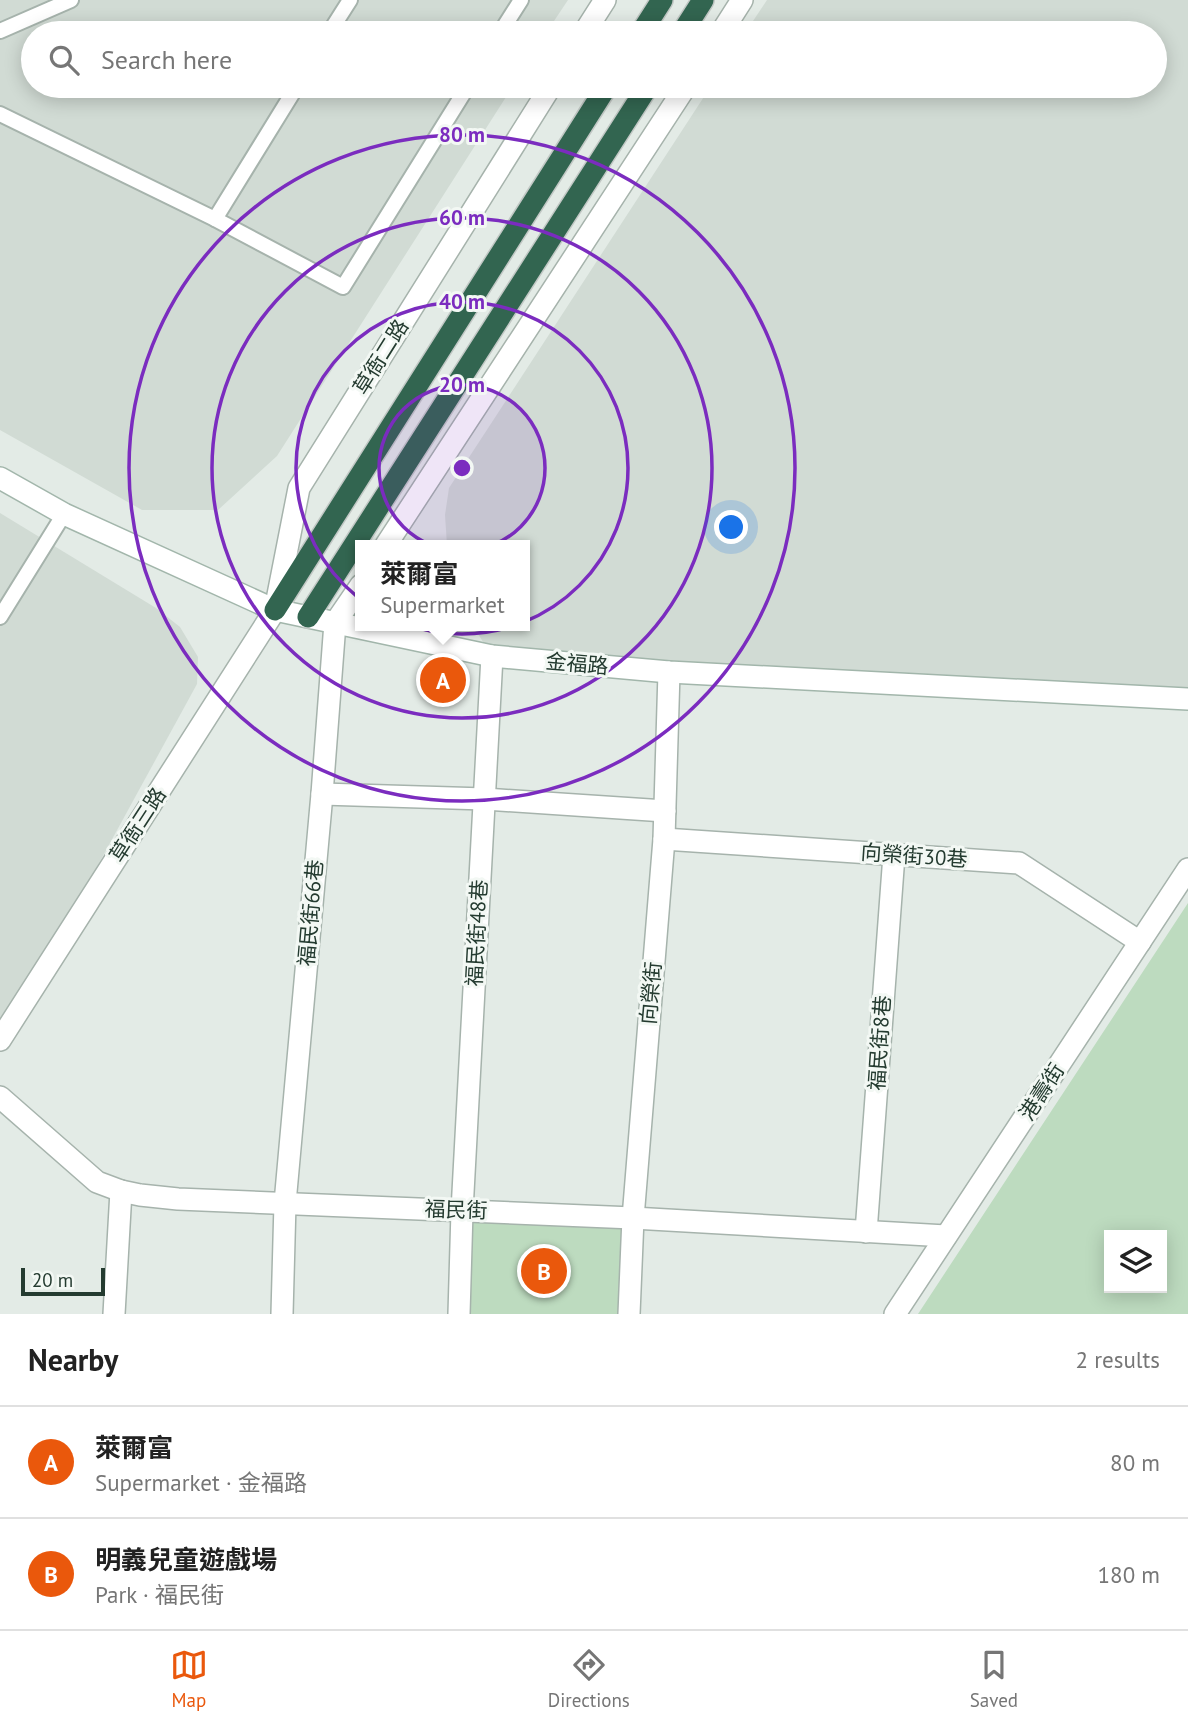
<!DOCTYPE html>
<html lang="en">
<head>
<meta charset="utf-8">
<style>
  body { margin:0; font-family:"PT Sans","Noto Sans TC",sans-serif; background:#f2f2f2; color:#222 }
  .controls { position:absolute; right:21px; bottom:21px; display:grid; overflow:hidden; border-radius:0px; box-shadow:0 4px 18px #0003 }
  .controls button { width:63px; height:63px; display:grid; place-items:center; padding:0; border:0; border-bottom:2px solid #e0e0e0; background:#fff; color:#222; font:35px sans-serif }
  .scale { position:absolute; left:21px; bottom:18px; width:84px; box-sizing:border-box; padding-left:7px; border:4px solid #243b30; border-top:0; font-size:19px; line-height:24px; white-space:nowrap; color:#243b30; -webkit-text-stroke:5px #f3f8f4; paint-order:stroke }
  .you { position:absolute; left:732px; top:528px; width:24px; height:24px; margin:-18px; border:5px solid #fff; border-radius:50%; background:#1a73e8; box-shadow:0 0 0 10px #1a73e833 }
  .badge { display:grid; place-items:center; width:46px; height:46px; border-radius:50%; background:#ea580c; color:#fff; font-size:23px; font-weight:700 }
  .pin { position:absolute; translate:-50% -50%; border:4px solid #fff; box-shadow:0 2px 7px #0006 }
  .popup { position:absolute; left:355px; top:540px; width:175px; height:91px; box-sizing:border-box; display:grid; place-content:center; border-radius:0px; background:#fff; filter:drop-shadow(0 2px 5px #0005); font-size:23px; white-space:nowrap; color:#767676 }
  .popup b { font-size:26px; color:#222 }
  .popup::after { content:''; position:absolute; left:50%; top:100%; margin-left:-14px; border:14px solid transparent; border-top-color:#fff }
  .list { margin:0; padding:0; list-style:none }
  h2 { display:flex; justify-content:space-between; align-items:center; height:91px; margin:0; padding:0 28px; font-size:30px }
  h2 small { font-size:23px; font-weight:400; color:#767676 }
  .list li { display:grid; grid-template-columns:46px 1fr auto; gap:21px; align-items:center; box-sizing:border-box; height:112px; padding:0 28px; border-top:2px solid #e0e0e0 }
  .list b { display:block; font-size:26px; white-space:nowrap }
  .list p { margin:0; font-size:23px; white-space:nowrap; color:#767676 }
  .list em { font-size:23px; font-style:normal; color:#767676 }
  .icon { flex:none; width:38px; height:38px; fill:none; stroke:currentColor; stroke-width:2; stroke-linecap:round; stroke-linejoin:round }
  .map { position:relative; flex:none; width:1188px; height:1314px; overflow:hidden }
  .search { position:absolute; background:#fff; box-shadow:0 4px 18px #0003; left:21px; right:21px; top:21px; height:77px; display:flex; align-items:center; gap:18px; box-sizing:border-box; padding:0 24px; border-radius:38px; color:#767676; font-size:26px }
  .sheet { height:315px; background:#fff }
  nav { display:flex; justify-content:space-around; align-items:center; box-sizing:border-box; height:98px; border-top:2px solid #e0e0e0; background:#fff; font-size:19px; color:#767676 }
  nav a { display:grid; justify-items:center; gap:4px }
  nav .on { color:#ea580c }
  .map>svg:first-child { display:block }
</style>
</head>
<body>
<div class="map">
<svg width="1188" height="1314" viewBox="0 0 1188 1314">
  <rect width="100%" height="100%" fill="#e3ebe6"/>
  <g fill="#d1dbd4">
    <path d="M0,0h568l-22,33h-513v53h480l-236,370 -59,54h-76l-142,-80z"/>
    <path d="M767,0h421v699l-696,-43 -19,-30h52v-81h-78l-2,-30 4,-27 262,-402h444v-53h-410z"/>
    <path d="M0,513l156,95 24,19 18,30 -1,27 -197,360z"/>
  </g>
  <g fill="#bddbbf" fill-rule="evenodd">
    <path d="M1188,903v411h-270zM1109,1235h53v53h-53z"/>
    <path d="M469,1220l155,7 -4,87h-155z"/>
  </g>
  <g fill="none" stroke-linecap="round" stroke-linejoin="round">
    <defs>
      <g id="lane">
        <path d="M0,31l71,-31"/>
        <path d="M329,33l21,-33"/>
        <path d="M500,33l21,-33"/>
        <path d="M0,114l215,105 128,68 125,-201"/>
        <path d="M215,219l82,-133"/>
        <path d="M0,617l64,-103"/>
      </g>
      <g id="street">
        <path d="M584,33l21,-33"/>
        <path d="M721,33l21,-33"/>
        <path d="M386,545l300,-459"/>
        <path d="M322,794l163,5 180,12"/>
        <path d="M664,839l355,24 121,79"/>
        <path d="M0,1040l275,-430 24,-122 252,-402"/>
        <path d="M0,1097l97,85 24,9 19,4 38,4 455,19 313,18"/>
        <path d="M866,1232l28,-377"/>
        <path d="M114,1314l7,-123"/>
        <path d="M282,1314l3,-111 37,-409 13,-171 26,-38"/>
        <path d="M459,1314l3,-103 30,-555"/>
        <path d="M629,1314l4,-96 31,-379 5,-167"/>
        <path d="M895,1314l293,-445"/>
      </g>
      <path id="secondary" d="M0,478l64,36 211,96 217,46 177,16 519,27"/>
      <g id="highway">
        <path d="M641,33l21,-33"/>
        <path d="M682,33l21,-33"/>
        <path d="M275,610l332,-524"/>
        <path d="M308,617l340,-531"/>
      </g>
    </defs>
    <use href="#lane" stroke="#a6b3ac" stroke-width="18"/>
    <use href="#street" stroke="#a6b3ac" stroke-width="24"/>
    <use href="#secondary" stroke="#a2b6ab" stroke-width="24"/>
    <use href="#highway" stroke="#c2c8c5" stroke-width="24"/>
    <use href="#lane" stroke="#fff" stroke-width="14"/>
    <use href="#street" stroke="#fff" stroke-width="21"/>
    <use href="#secondary" stroke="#fff" stroke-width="21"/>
    <use href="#highway" stroke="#326550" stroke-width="21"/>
  </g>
  <circle cx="462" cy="468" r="83" fill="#7b2cbf" fill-opacity=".12"/>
  <g fill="none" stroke="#7b2cbf" stroke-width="3.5">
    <circle cx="462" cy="468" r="83"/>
    <circle cx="462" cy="468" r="166"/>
    <circle cx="462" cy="468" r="250"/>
    <circle cx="462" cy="468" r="333"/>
  </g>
  <g text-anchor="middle" stroke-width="6" stroke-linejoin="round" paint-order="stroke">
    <g font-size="21" fill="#243b30" stroke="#f3f8f4">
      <text transform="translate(381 357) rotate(-58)" y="7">草衙二路</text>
      <text transform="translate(577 664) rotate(5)" y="7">金福路</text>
      <text transform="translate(138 825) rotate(-57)" y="7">草衙三路</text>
      <text transform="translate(914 856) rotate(4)" y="7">向榮街30巷</text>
      <text transform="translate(311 913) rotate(-85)" y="7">福民街66巷</text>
      <text transform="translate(477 933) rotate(-87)" y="7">福民街48巷</text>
      <text transform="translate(651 993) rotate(-85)" y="7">向榮街</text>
      <text transform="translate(880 1043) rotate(-86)" y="7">福民街8巷</text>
      <text transform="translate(1042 1092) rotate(-57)" y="7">港壽街</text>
      <text transform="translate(456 1210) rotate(2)" y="7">福民街</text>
    </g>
  </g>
  <circle cx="462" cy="468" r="10" fill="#7b2cbf" stroke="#f3f8f4" stroke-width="3.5"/>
  <g font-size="21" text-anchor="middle" font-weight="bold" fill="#7b2cbf" stroke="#f3f8f4" stroke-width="6" stroke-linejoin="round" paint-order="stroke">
    <text x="462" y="142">80 m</text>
    <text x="462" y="225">60 m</text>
    <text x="462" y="309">40 m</text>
    <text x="462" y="392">20 m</text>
  </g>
</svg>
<div class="controls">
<button><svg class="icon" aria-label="layers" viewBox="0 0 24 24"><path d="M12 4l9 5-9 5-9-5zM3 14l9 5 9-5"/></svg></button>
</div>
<div class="scale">20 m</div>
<div class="you"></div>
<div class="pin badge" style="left:443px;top:680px">A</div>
<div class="popup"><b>萊爾富</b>Supermarket</div>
<div class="pin badge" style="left:544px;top:1271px">B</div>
<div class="search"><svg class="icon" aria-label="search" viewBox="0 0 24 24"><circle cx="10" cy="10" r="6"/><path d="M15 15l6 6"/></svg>Search here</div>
</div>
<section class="sheet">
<h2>Nearby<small>2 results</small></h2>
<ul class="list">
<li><span class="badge">A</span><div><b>萊爾富</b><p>Supermarket · 金福路</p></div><em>80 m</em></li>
<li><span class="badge">B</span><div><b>明義兒童遊戲場</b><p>Park · 福民街</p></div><em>180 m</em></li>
</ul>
</section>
<nav>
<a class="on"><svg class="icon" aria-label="map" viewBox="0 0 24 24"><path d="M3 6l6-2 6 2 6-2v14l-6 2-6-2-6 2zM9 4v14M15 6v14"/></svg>Map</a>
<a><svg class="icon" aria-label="directions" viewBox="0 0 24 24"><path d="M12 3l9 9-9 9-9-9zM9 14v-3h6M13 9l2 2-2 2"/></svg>Directions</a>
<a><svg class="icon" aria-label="saved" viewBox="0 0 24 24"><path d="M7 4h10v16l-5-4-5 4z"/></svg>Saved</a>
</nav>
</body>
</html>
